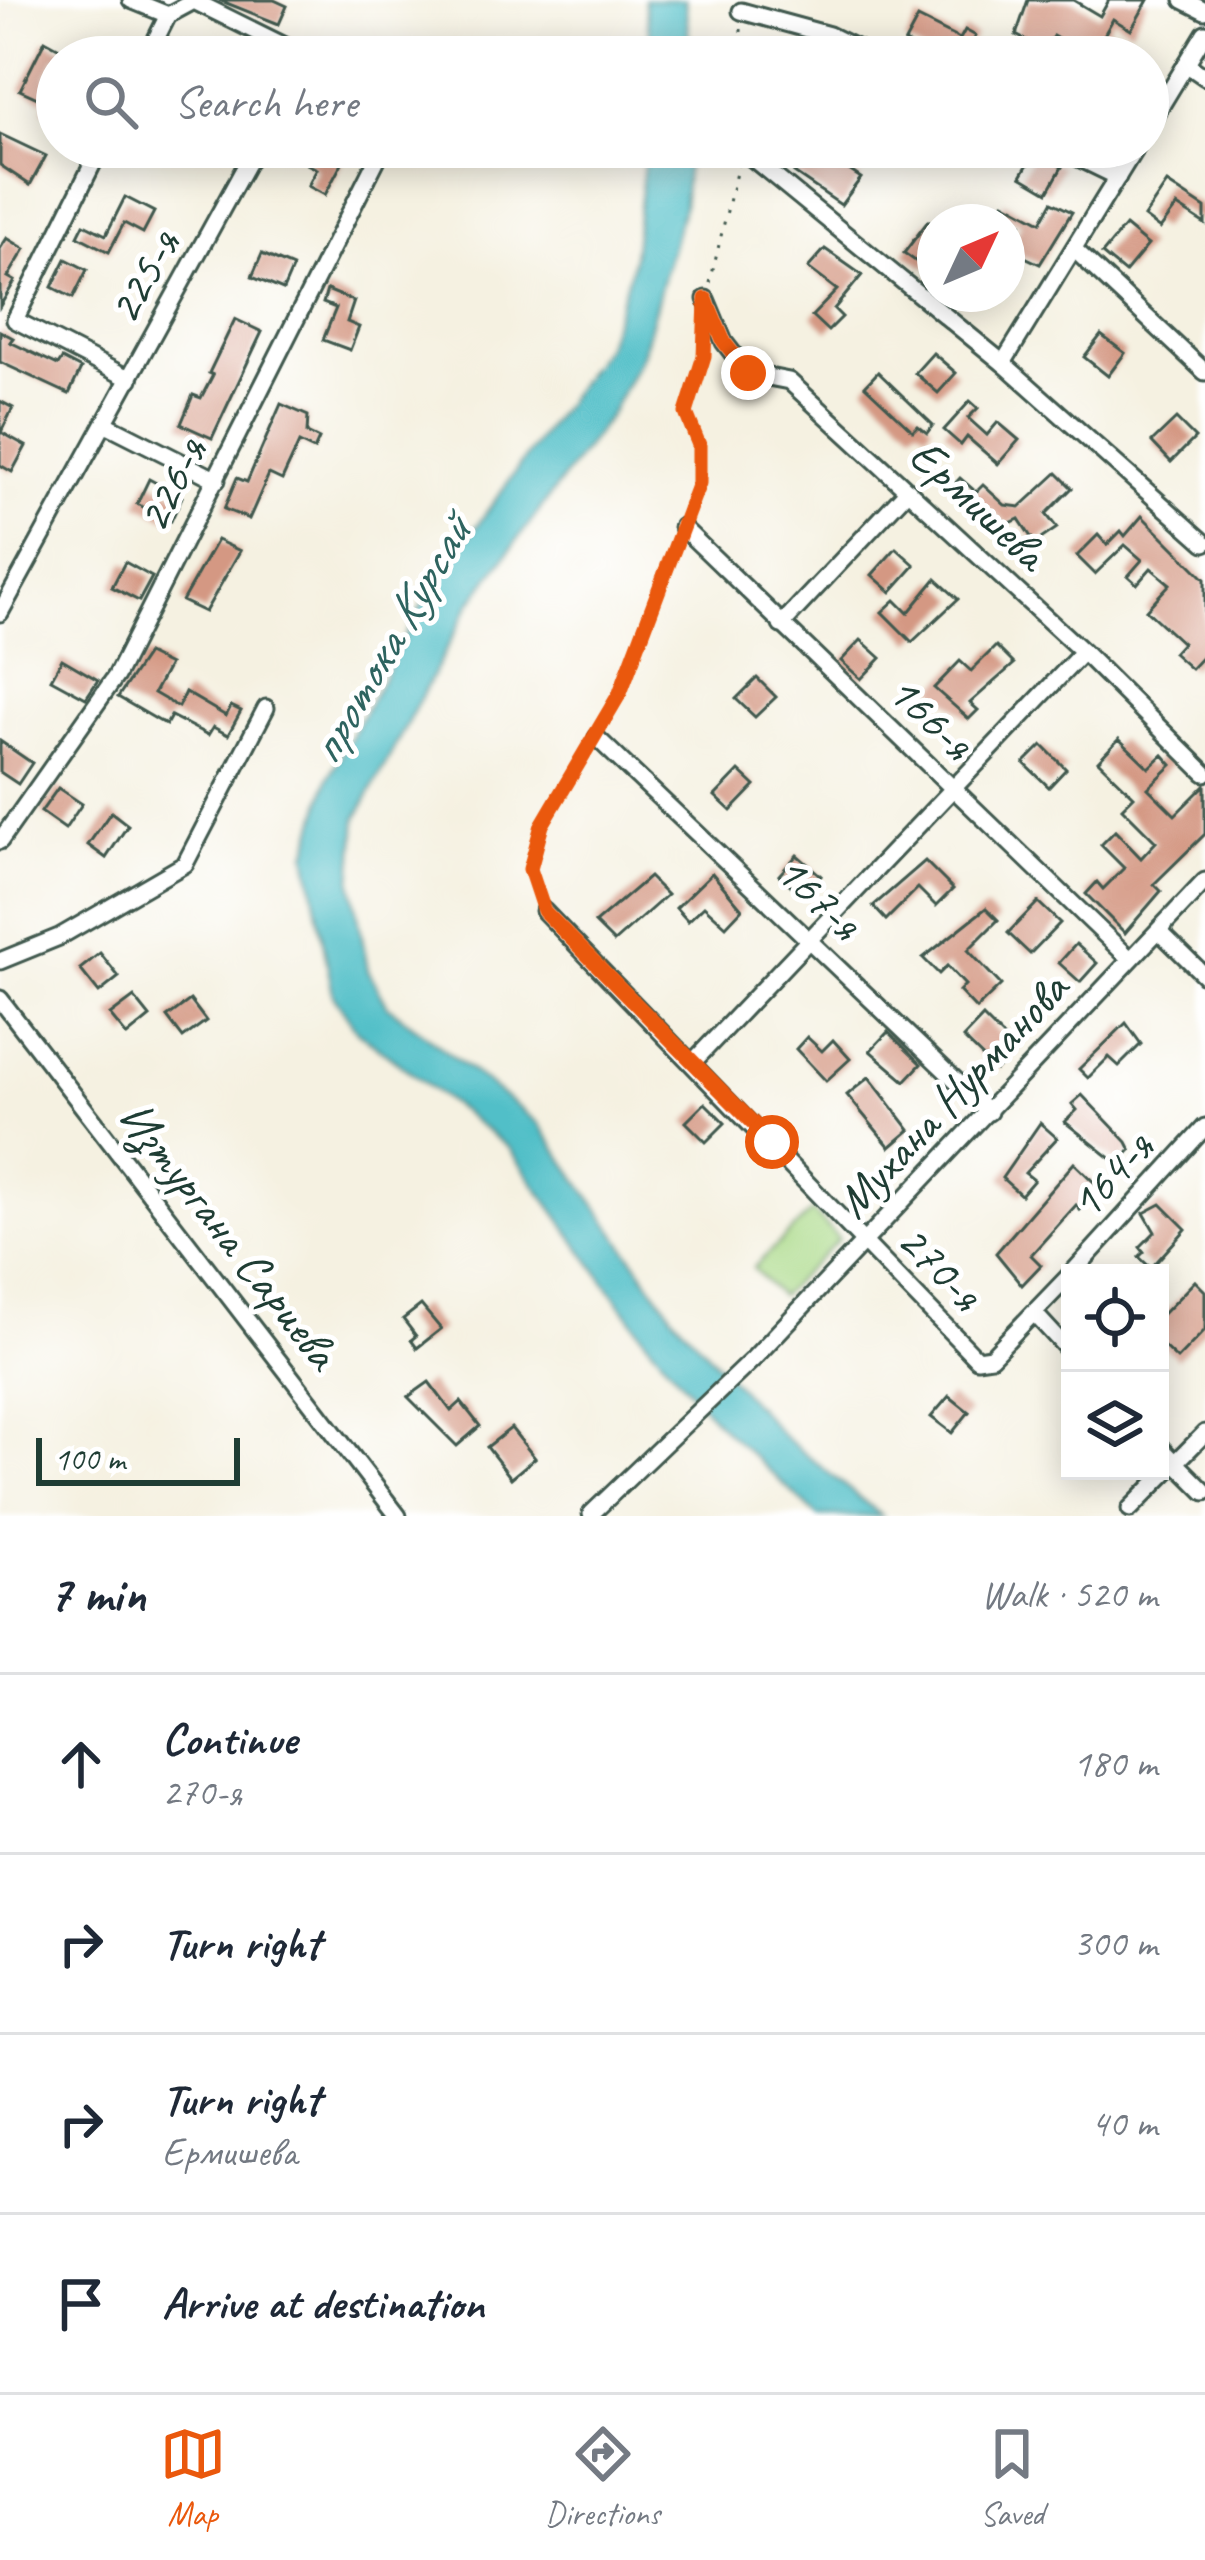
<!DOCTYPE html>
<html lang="en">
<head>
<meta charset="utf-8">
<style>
  body { margin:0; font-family:Caveat,sans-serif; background:#f2f2f3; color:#1f2937 }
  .controls { position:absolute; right:36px; bottom:36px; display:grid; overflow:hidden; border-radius:0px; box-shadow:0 6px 30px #0003 }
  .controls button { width:108px; height:108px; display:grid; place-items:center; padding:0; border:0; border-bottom:3px solid #e0e1e3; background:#fff; color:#1f2937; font:60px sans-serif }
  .compass { position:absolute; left:917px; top:204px; width:108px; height:108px; border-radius:50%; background:#fff; box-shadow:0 6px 30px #0003; rotate:46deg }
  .scale { position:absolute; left:36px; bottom:30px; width:204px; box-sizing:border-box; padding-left:12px; border:6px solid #1f3d34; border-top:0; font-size:33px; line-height:42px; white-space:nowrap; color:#1f3d34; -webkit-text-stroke:9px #fff; paint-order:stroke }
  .stop { position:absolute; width:36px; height:36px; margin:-27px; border:9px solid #ea580c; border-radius:50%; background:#fff }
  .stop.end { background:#ea580c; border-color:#fff; box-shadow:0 3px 12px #0008 }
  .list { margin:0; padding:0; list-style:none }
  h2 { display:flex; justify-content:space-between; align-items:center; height:156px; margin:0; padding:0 48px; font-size:51px }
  h2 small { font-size:39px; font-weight:400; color:#747a83 }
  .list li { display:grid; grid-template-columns:78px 1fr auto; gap:36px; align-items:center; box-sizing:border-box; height:180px; padding:0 48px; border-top:3px solid #e0e1e3 }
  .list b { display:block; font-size:45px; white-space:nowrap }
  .list p { margin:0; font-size:39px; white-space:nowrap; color:#747a83 }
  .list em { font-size:39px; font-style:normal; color:#747a83 }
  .icon { flex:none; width:66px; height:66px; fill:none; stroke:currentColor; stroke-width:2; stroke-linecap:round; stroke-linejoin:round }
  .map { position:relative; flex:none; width:1205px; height:1516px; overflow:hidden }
  .search { position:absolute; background:#fff; box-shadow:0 6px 30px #0003; left:36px; right:36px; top:36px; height:132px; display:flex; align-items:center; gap:30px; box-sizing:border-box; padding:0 42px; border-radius:66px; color:#747a83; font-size:45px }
  .sheet { height:876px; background:#fff }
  nav { display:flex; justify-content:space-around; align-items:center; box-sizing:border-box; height:168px; border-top:3px solid #e0e1e3; background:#fff; font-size:33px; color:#747a83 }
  nav a { display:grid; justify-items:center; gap:6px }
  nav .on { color:#ea580c }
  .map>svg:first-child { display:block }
</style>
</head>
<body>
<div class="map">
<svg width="1205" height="1516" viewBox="0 0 1205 1516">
  <rect width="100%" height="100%" fill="#fff"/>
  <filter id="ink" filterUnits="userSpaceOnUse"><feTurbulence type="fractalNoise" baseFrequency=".00833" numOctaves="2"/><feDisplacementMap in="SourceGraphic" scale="24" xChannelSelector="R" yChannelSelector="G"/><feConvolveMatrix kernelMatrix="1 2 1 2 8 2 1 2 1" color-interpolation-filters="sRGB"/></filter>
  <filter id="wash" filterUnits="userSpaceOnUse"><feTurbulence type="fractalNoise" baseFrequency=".004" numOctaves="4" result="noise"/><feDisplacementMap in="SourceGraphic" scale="48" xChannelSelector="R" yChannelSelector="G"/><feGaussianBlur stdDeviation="2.7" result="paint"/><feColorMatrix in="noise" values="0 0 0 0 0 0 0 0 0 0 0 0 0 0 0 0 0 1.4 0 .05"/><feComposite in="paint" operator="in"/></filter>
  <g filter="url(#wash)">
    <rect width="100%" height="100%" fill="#f5f1e1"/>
    <path fill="#a9d986" stroke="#648b5d" stroke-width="3" d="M812,1211l27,28 -59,57 -27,-28z"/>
    <g fill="#51bfc8" stroke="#387e7e" stroke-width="3">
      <path d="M644,0h41l6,57h-38z"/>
      <path d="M646,147h42l-5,60 -41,148 -32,60 -140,189 -113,214 -5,64 16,88 20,36 150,117 135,192 111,122 98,79h-64l-100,-92 -73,-86 -136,-190 -152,-117 -24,-36 -26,-141 21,-75 100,-185 178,-249 26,-80z"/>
    </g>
    <g id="blocks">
      <g fill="#d49883">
        <path d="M219,0h55l13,6 -8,18z"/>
        <path d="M1028,0h45l27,16 9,-16h39l-17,30 -18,-11 -14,25 27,13h-59l6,-10 -20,-11 -7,15 -30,-16z"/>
        <path d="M918,18l42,21 5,-9 11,6 -12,21h-29l-30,-15z"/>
        <path d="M45,40l31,17h-20l-10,20 8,10 3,-6v37l-15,-8 4,-8 -26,-12z"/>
        <path d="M0,134l46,22 -16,29 -30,-20z"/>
        <path d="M813,147h51l-15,23 12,8 -20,27 -47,-32z"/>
        <path d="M315,149l27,14 -17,32 -17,-9 9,-17 -10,-5z"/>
        <path d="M1035,152l27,15 -14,25 -27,-16z"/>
        <path d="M1167,183l38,25v16l-28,-18 -17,23 -16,-12z"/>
        <path d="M125,197l29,15 -11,21 -19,-10 -15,29 -31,-16 6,-12 22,11z"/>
        <path d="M1004,202l37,20 11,-20 20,10 -32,52 -30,-14 11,-26 -22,-12z"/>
        <path d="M928,221l7,5v29l-10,13 -21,-15z"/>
        <path d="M1125,226l23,19 -23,28 -23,-19z"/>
        <path d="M7,238l18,11 -17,28 7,4 -15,25v-57z"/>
        <path d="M825,249l37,26 -28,34 8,8 -14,14 -16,-15 25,-26 -29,-22z"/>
        <path d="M262,254l31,13 -10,23 -31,-13z"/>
        <path d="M66,259l21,11 -14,28 -21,-11z"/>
        <path d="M327,290l27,11 -7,21 12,5 -9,23 -27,-10 13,-32 -13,-5z"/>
        <path d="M235,319l27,13 -50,106 -31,-14 12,-29 8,3 12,-23 -4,-2z"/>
        <path d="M0,331l13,7 -3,4 48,23 4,-6 19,10 -12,25 -69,-32z"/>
        <path d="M1101,335l24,18 -17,23 -24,-19z"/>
        <path d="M933,353l23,20 -18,20 -23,-20z"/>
        <path d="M878,372l55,53 -6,8 -9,-7 -5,5 -48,-45z"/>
        <path d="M0,401l13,7 -12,24 25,14 -14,26 -12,-7z"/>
        <path d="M970,401l8,7 -10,10 19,17 11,-13 21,18 -21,24 -31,-27 -6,8 -17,-15z"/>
        <path d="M281,404l27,12 -1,17 12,6 -5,11 -15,-7 -17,37 -13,-6 -20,45 -25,-10 13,-31 10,4z"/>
        <path d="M1176,419l19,19 -24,24 -19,-20z"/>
        <path d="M1057,473l15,15 -26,26 11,14 -22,15 -16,-24 -11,5 -23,-19 -7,7 -27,-24 9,-10 16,14 7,-7 22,20 15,2z"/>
        <path d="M149,479l33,18 -11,24 -34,-17z"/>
        <path d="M1142,516l63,63v75l-14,15 -18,-16 9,-10 -36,-33 24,-26 -19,-16 -14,16 -9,-8 14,-16 -17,-15 -30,29 -18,-18 21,-21 9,10 14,-14 4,5z"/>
        <path d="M217,540l23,11 -35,61 -23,-11z"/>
        <path d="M896,548l19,17 -24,27 -19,-17z"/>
        <path d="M125,562l27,15 -13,24 -27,-14z"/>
        <path d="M936,579l22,20 -46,43 -30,-30 13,-12 13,13z"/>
        <path d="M861,640l20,18 -20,21 -20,-18z"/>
        <path d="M996,646l18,18 -44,39 8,7 -9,9 -35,-31 26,-27 11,10z"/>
        <path d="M147,654l22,11 -15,28 24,14 7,-15 41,24 5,-10 10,5 -13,24 -15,-8 -5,8 -37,-19 -5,9 -48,-28z"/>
        <path d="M62,659l36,21 -12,18 -35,-19z"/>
        <path d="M757,678l19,19 -21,20 -19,-18z"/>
        <path d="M1119,739l30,29 14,-13 9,10 -24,23 27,27 30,-30v49l-51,50 7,7 -36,42 -39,-39 11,-12 6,7 21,-21 -23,-23 14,-14 26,27 15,-16 -34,-34 12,-12 -36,-35z"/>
        <path d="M0,741l32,22 -14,21 -18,-12z"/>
        <path d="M1042,745l24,24 -17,18 -25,-24z"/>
        <path d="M739,771l16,15 -24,25 -16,-15z"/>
        <path d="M58,788l24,16 -17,25 -24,-17z"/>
        <path d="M111,812l17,13 -22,33 -18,-13z"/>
        <path d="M797,855l24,21 -18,20 -24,-21z"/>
        <path d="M925,861l28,28 -17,17 -18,-18 -32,32 -13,-14z"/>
        <path d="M712,873l30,36 -16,17 -22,-20 -16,15 -12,-13z"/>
        <path d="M649,877l18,18 -53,47 -19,-19z"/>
        <path d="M1038,902l22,21 -30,31 -22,-21z"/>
        <path d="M986,908l12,12 -30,30 33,35 -25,24 -17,-18 6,-6 -18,-19 -8,8 -16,-16z"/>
        <path d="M1076,944l21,19 -17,19 -21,-19z"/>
        <path d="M100,953l19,24 -20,16 -19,-24z"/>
        <path d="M134,997l16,20 -23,19 -17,-21z"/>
        <path d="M190,1000l16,21 -23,17 -16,-21z"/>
        <path d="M983,1017l33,33 -20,20 -33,-32z"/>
        <path d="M1126,1023l15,21 -22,22 -10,-9 -21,21 -9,-9z"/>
        <path d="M888,1032l33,32 -16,17 -35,-30z"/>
        <path d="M807,1037l15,14 11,-11 17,19 -24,22 -30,-32z"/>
        <path d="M869,1077l41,53 -20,17 -43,-52z"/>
        <path d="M1082,1095l45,47 4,8 -13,14 -53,-42 12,-12 -5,-6z"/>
        <path d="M705,1103l20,20 -19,19 -20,-20z"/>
        <path d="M1040,1123l17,15 -32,35 9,7 -13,15 -19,-17z"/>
        <path d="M1074,1163l27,26 -21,21 -4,-5 -45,50 10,10 -19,20 -26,-32z"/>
        <path d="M1161,1204l25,25 -35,39 -12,-11 5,-5 -4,-5 15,-15 -11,-19z"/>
        <path d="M1195,1281l10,10v39l-28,29 -17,-16v-26z"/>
        <path d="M421,1305l20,24 -24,19 -6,-8 5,-4 -13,-17z"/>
        <path d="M429,1382l22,29 10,-9 19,24 -23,20 -49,-49z"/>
        <path d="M949,1396l20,16 -17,21 -21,-16z"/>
        <path d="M511,1428l24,30 -24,20 -24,-31z"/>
      </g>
    </g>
  </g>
  <g filter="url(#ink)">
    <use href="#blocks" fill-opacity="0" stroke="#3f584e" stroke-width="3"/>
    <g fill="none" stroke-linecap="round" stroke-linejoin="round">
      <defs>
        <g id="minor">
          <path d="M131,0l37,15 26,-14 113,56"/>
          <path d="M1183,0l22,11"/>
          <path d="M741,11l88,24 45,22"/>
          <path d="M147,57l21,-42"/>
          <path d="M1186,64l19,13"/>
          <path d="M1148,127l57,-94"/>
          <path d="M101,147l-86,173 115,59"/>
          <path d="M1056,147l62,30"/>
          <path d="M741,149l262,214 202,180"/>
          <path d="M1075,250l130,122"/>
          <path d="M706,299l18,43 24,31 41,8 294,271 122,121"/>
          <path d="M1003,363l133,-216"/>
          <path d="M106,424l111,56"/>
          <path d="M682,527l448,432"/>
          <path d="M0,613l256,-466"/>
          <path d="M781,625l127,-135"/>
          <path d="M597,738l392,374"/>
          <path d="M0,841l116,-165 267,-529"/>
          <path d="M544,911l433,448 14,-2 79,-82"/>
          <path d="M1159,931l46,45"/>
          <path d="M0,961l59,-24 126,-73 81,-156"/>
          <path d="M0,999l398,517"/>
          <path d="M693,1062l390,-410"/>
          <path d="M1072,1273l133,-146"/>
          <path d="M1035,1314l35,38"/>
          <path d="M1160,1447l45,45"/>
          <path d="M1130,1509l75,-76"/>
          <path d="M591,1514l162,-155 452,-478"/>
        </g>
      </defs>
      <use href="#minor" stroke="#3f584e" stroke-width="21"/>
      <g stroke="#3f584e" stroke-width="3" stroke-dasharray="3 9" stroke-linecap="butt">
        <path d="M741,29v28"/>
        <path d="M710,283l28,-119"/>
        <path d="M687,515l12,-32v-38l-13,-32 18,-57 1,-22"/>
        <path d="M603,727l74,-186"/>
        <path d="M540,898c-21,-59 18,-99 49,-147"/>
      </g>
      <use href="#minor" stroke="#fff" stroke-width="15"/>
    </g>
  </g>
  <g fill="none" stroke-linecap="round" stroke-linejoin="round" filter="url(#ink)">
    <path stroke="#ea580c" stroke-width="15" d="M748,373l-24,-31 -18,-43 -2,57 -18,57 13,32v38l-79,210 -78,132 -12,44 14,42 228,231"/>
  </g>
  <g text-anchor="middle" stroke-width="10" stroke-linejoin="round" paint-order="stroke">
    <g font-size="48" fill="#1f3d34" stroke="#fff">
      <text transform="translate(142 276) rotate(-61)" y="17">225-я</text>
      <text transform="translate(170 484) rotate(-63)" y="17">226-я</text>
      <text transform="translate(979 503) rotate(43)" y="17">Ермишева</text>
      <text transform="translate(932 716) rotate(44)" y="17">166-я</text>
      <text transform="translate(820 896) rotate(44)" y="17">167-я</text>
      <text transform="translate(951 1094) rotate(-47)" y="17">Мухана Нурманова</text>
      <text transform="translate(1110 1174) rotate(-48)" y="17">164-я</text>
      <text transform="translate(230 1234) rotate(52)" y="17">Изтургана Сариева</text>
      <text transform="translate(941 1266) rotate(46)" y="17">270-я</text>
    </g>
    <g font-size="51" font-style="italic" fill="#2e6460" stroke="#fff">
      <text transform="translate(388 640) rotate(-60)" y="18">протока Курсай</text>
    </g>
  </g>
</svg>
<div class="controls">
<button><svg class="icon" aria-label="locate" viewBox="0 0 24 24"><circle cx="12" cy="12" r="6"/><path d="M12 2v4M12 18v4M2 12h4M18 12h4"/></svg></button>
<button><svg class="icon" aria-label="layers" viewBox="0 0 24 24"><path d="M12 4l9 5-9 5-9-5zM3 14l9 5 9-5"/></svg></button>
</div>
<svg class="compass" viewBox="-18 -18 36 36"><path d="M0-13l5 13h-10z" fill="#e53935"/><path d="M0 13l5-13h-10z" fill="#747a83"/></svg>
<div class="scale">100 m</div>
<div class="stop" style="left:772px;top:1142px"></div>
<div class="stop end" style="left:748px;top:373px"></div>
<div class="search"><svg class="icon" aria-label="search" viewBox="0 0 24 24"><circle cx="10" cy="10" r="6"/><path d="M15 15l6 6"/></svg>Search here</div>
</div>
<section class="sheet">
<h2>7 min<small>Walk · 520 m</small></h2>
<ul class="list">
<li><svg class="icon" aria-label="ahead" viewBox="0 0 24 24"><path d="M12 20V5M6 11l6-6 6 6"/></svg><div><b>Continue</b><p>270-я</p></div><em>180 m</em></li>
<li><svg class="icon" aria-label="right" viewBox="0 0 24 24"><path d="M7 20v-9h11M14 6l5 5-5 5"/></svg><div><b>Turn right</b></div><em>300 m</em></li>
<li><svg class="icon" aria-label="right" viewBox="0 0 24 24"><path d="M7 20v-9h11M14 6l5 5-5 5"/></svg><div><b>Turn right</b><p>Ермишева</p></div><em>40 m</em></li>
<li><svg class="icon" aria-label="arrive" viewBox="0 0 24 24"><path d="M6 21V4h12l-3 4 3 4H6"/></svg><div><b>Arrive at destination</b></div></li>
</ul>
</section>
<nav>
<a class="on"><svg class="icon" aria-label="map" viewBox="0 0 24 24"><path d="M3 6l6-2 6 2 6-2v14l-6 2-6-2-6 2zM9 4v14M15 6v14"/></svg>Map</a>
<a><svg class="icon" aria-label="directions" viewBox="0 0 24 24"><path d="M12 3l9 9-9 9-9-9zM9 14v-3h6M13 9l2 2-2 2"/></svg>Directions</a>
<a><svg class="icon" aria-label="saved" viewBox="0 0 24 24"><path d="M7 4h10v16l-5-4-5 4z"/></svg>Saved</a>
</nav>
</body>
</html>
